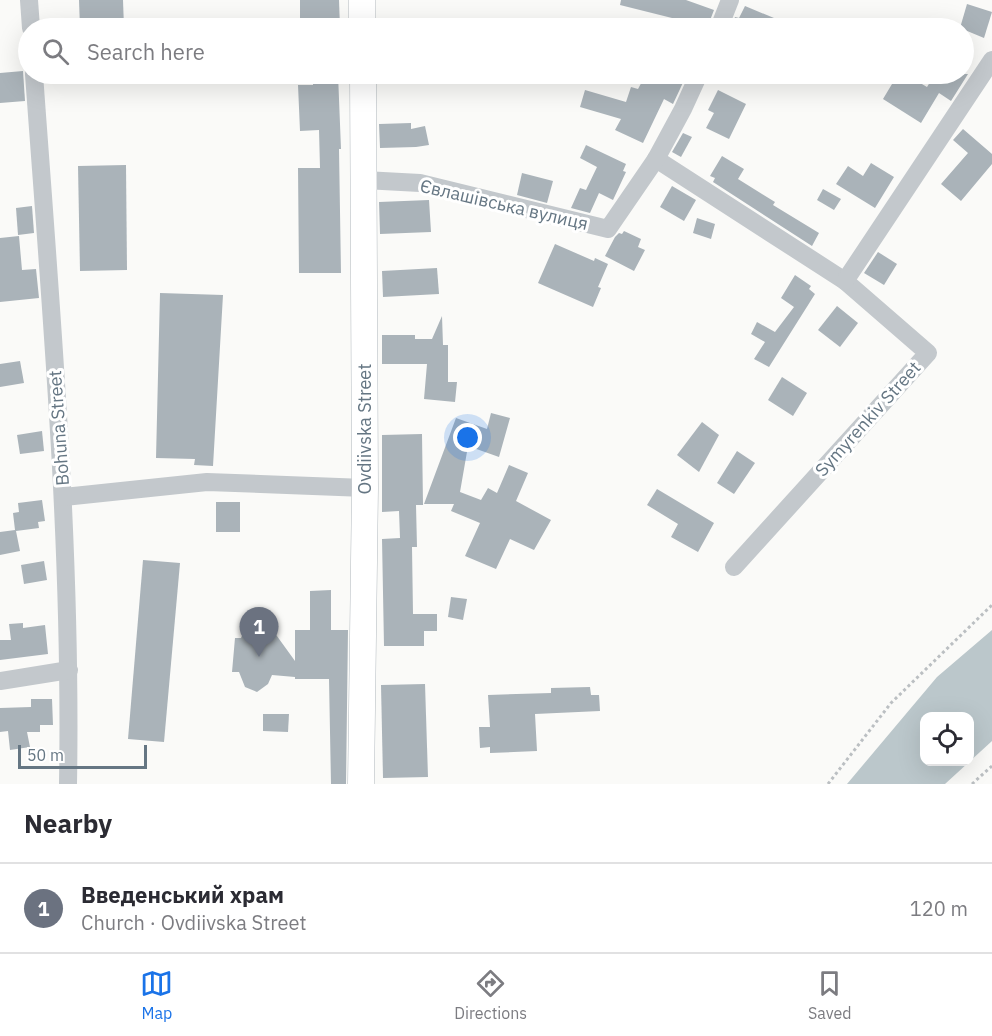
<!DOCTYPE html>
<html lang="en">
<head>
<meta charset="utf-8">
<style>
  body { margin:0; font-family:"IBM Plex Sans",sans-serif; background:#f7f7f7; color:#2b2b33 }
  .controls { position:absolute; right:18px; bottom:18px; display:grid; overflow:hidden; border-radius:12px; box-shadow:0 6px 24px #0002 }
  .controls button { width:54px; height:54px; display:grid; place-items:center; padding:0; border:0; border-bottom:2px solid #e1e1e2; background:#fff; color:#2b2b33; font:30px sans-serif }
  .scale { position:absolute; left:18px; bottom:15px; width:129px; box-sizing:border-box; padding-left:6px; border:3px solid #657683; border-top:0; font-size:16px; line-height:21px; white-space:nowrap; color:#657683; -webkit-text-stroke:4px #fff; paint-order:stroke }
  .you { position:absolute; left:468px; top:438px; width:21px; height:21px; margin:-15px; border:4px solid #fff; border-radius:50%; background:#1a73e8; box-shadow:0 0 0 9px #1a73e833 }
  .badge { display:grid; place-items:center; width:39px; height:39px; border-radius:50%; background:#1a73e8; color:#fff; font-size:20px; font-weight:700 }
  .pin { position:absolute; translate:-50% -50px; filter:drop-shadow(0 2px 3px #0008) }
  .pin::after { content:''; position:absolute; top:32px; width:21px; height:18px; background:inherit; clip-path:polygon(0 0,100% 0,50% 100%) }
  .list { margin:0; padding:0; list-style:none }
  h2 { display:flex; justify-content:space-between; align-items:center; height:78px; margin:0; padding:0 24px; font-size:26px }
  h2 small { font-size:20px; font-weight:400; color:#7c7c81 }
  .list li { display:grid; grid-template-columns:39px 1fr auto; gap:18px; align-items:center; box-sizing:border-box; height:90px; padding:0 24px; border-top:2px solid #e1e1e2 }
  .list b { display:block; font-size:22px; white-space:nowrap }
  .list p { margin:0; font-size:20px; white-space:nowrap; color:#7c7c81 }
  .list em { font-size:20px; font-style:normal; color:#7c7c81 }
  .icon { flex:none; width:33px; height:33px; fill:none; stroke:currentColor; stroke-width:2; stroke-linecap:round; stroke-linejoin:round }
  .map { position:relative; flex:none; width:992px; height:784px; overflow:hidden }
  .search { position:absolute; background:#fff; box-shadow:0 6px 24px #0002; left:18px; right:18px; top:18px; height:66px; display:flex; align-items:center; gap:15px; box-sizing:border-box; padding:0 21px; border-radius:33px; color:#7c7c81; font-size:22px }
  .sheet { height:168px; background:#fff }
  nav { display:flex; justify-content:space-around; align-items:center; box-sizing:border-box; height:84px; border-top:2px solid #e1e1e2; background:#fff; font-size:16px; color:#7c7c81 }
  nav a { display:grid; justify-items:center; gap:3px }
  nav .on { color:#1a73e8 }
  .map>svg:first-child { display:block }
</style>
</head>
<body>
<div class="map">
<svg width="992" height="784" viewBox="0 0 992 784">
  <rect width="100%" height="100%" fill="#fafaf8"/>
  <path fill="#bbc7cb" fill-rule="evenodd" d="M992,630v111l-47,43h-98l90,-107zM924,716h46v46h-46z"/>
  <g fill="#aab3b9">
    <path d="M79,0h44l1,28h-44z"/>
    <path d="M300,0h39l1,28h-40z"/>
    <path d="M621,0h65l28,10 -5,13 -15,-4 -3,9h-17l2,-9 -56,-14z"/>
    <path d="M967,4l25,8 -8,26 -24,-10z"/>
    <path d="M745,6l53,22h-67l4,-11 4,1z"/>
    <path d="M23,71l2,30 -25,2v-30z"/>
    <path d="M313,74h25l3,75h-2l2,124h-42l-1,-105h22l-1,-38 -19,1 -2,-46h15z"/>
    <path d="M646,74h41l-14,30 -9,-5 -21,44 -28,-13 6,-11 -41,-12 5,-17 41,12 5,-15 7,2z"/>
    <path d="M898,74h7l22,13 8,-13h33l-17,27 -12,-8 -18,30 -38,-24z"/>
    <path d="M718,90l28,14 -17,35 -23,-11 8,-15 -6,-3z"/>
    <path d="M411,123v6l14,-3 4,19 -13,2 -36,1 -1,-24z"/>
    <path d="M963,129l29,25v10l-31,37 -20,-17 27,-31 -15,-13z"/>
    <path d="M683,133l9,4 -11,20 -9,-5z"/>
    <path d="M586,145l40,19 -3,7 3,1 -13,28 -14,-7 -9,20 -19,-5 9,-20 6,2 11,-23 -17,-9z"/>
    <path d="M722,156l22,13 -6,10 37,23 -2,3 46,28 -7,13 -99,-64 2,-4 -5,-2z"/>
    <path d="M871,163l23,14 -19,31 -39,-24 12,-18 15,10z"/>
    <path d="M126,165l1,105 -47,1 -2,-105z"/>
    <path d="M522,173l31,8 -6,22 -30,-8z"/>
    <path d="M672,186l24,14 -12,21 -24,-14z"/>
    <path d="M823,189l18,10 -7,11 -17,-10z"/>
    <path d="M429,200l2,32 -51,2 -1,-32z"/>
    <path d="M32,206l2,27 -16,2 -2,-27z"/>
    <path d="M697,218l18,6 -4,15 -18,-6z"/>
    <path d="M624,231l17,8 -3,8 7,3 -11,21 -29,-15 10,-19 4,-4 3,1z"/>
    <path d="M19,236l3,34 14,-1 3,29 -39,4v-64z"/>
    <path d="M555,244l39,17 1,-3 13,6 -10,23 3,1 -8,19 -55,-24z"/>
    <path d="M878,252l19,12 -13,21 -20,-12z"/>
    <path d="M437,268l2,26 -56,3 -1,-26z"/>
    <path d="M795,275l16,11 -2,3 6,5 -46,73 -15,-8 11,-17 -14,-8 6,-12 18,10 19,-25 -13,-9z"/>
    <path d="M160,293l63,2 -10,171 -19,-1 1,-6 -39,-1z"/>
    <path d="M837,306l21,17 -18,24 -22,-17z"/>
    <path d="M442,316l1,29h5v37h9l-2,20 -31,-3 3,-35h-45v-29h33v4h17z"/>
    <path d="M20,361l4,22 -24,4v-23z"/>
    <path d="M782,377l25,16 -14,23 -25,-16z"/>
    <path d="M491,413l19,5 -11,39 -31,-11 -8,46 21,8 7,-12 9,5 12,-28 19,8 -12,28 35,19 -17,30 -24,-11 -14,30 -31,-13 15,-33 -29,-12 3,-7h-30l32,-86 31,11z"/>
    <path d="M702,422l17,13 -20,37 -22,-17z"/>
    <path d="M42,431l2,20 -24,3 -3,-19z"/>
    <path d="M422,434l1,71h-7l1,42h-5l1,67h24v17h-13v15h-40l-2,-107 18,-1 -1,-27 -17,1v-77z"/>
    <path d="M737,451l18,12 -21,31 -17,-11z"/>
    <path d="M657,489l57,34 -16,29 -27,-15 7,-13 -31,-19z"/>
    <path d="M42,500l3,21 -7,1 1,6 -23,3 4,20 -20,4v-23l15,-2 -2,-17 6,-1 -1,-9z"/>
    <rect x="216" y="502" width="24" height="30"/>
    <path d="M143,560l37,3 -16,179 -36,-3z"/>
    <path d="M44,561l3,19 -23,4 -3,-19z"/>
    <path d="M331,590v40h17l-2,154h-15l-2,-105h-34v-2l-23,-2 -4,9 -11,8 -12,-5 -6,-15h-7l3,-34h6l5,-11 9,-5 5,-1 9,4 26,36v-31h15v-39z"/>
    <path d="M451,597l16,2 -4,21 -15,-3z"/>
    <path d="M23,623v5l22,-3 3,29 -48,6v-20h11l-2,-16z"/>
    <path d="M425,684l3,93 -45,1 -2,-93z"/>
    <path d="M590,687l1,8h8l1,16 -65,3 2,37 -47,2v-6l-10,1 -1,-21h11l-2,-32 63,-2v-5z"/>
    <path d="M31,699h21l1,26h-13v7h-13l3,15 -20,3 -2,-19 -8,1v-24l31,-1z"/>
    <path d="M263,714h26l-1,18 -25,-1z"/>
  </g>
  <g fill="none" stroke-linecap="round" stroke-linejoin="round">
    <defs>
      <g id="secondary">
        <path d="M362,0v28"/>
        <path d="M361,784l4,-296 -2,-414"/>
      </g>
    </defs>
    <use href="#secondary" stroke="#b3babf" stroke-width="27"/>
    <g stroke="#bbbfc2" stroke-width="3" stroke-dasharray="3 3" stroke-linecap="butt">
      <path d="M828,784l63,-81 101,-98"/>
      <path d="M972,784l20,-18"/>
    </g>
    <g stroke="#c3c8cc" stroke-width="18">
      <path d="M29,0l2,28"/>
      <path d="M719,28l11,-28"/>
      <path d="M34,74c17,236 38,473 34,710"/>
      <path d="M656,159l189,122 83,72 -194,214"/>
      <path d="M364,180l56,3 188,46 48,-70 27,-50 16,-35"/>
      <path d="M845,281l147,-221"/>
      <path d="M64,497l143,-15 158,6"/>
      <path d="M0,681l69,-11"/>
    </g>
    <use href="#secondary" stroke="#fff" stroke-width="26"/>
  </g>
  <g text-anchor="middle" stroke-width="6" stroke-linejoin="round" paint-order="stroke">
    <g font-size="18" fill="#657683" stroke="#fff">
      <text transform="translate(504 205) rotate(13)" y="6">Євлашівська вулиця</text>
      <text transform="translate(868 419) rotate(-48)" y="6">Symyrenkiv Street</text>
      <text transform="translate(59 428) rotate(-94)" y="6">Bohuna Street</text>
      <text transform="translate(365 429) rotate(-90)" y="6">Ovdiivska Street</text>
    </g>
  </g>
</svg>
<div class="controls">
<button><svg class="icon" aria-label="locate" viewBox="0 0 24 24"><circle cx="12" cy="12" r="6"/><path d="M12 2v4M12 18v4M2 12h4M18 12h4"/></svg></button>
</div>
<div class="scale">50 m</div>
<div class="you"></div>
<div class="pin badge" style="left:259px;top:657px;background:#6b7280">1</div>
<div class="search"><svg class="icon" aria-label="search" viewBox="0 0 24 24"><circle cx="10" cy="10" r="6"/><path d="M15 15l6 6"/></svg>Search here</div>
</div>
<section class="sheet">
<h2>Nearby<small></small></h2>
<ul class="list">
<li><span class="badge" style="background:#6b7280">1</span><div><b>Введенський храм</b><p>Church · Ovdiivska Street</p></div><em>120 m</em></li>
</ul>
</section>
<nav>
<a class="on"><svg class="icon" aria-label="map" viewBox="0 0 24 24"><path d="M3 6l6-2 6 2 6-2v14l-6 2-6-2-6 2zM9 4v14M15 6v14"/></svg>Map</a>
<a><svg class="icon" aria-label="directions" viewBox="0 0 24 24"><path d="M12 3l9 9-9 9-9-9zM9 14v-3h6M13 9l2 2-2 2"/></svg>Directions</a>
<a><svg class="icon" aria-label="saved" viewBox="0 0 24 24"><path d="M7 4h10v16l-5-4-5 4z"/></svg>Saved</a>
</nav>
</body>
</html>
